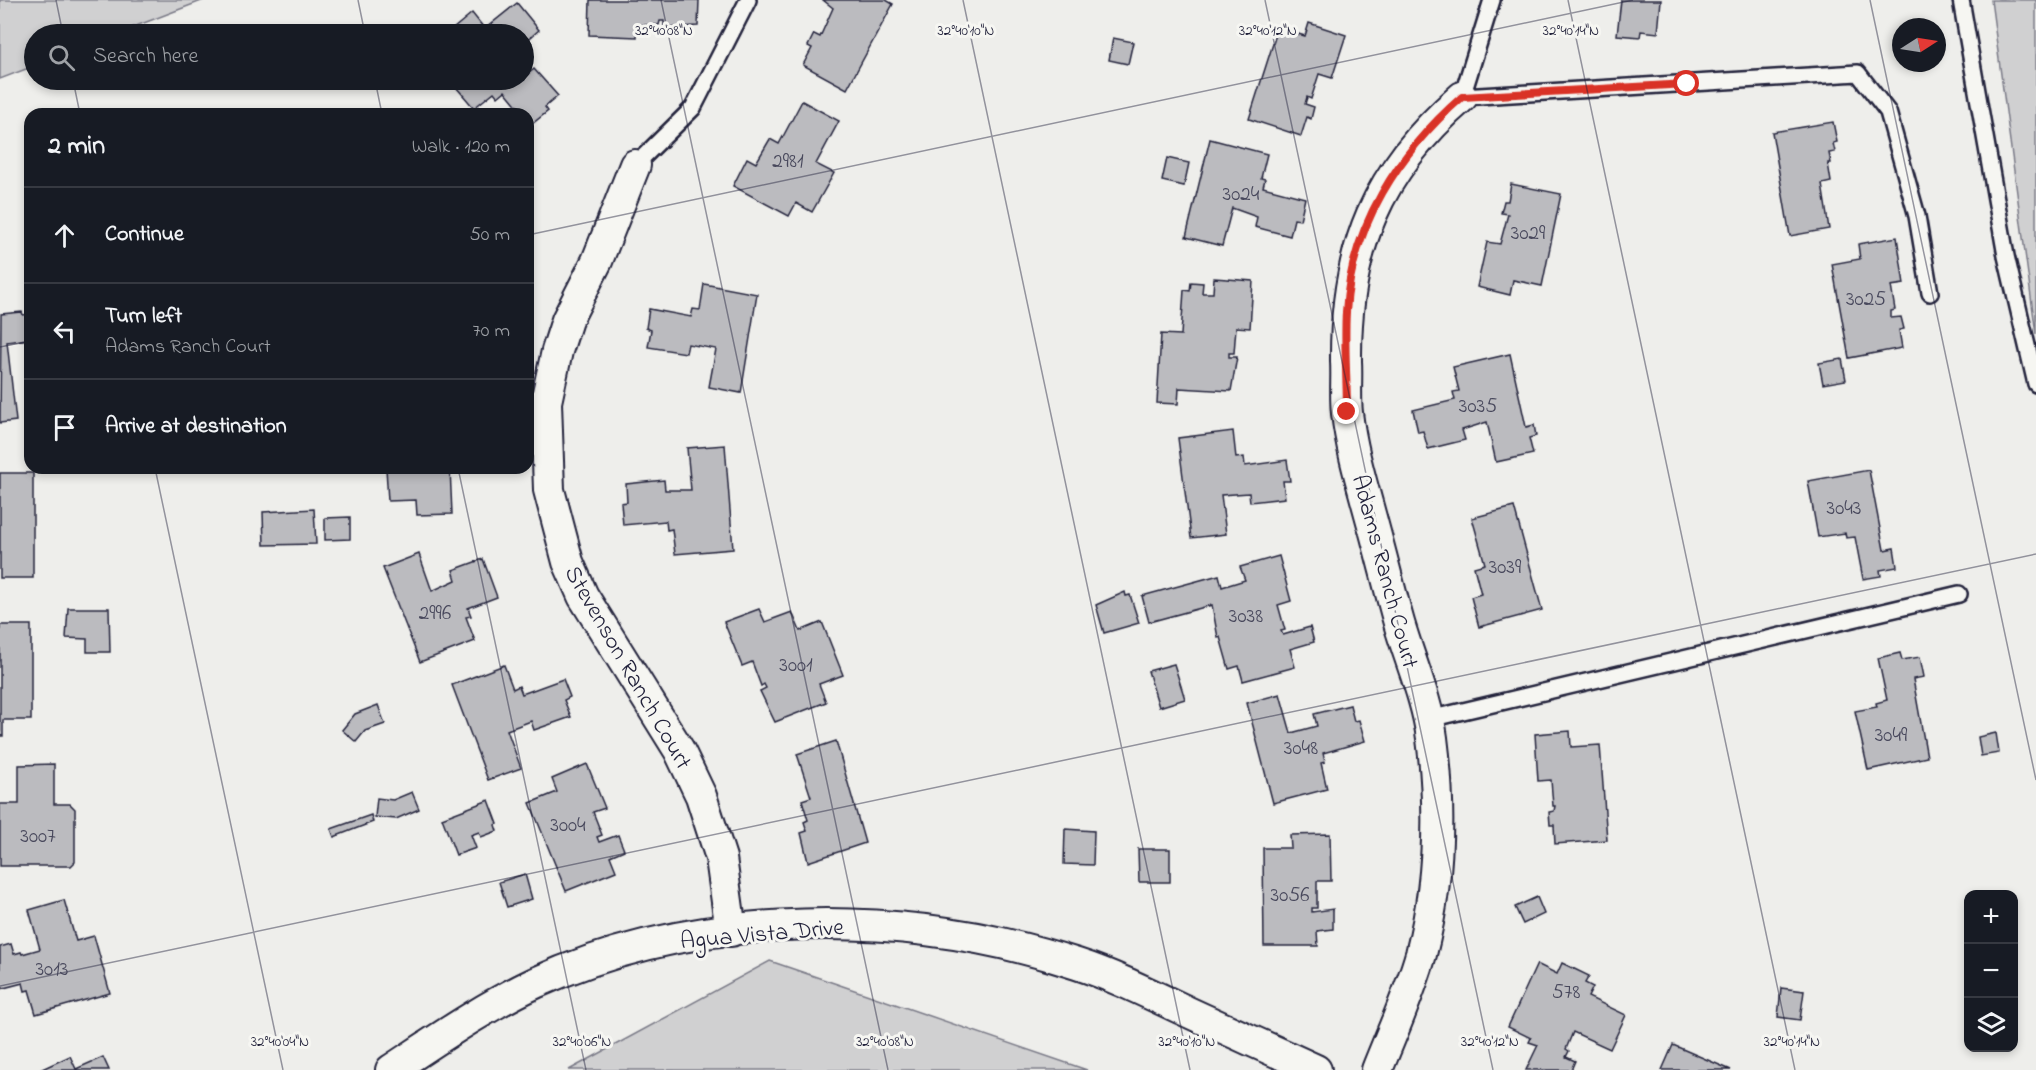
<!DOCTYPE html>
<html lang="en">
<head>
<meta charset="utf-8">
<style>
  body { margin:0; font-family:"Indie Flower",sans-serif; background:#20242c; color:#f1f3f6 }
  .controls { position:absolute; right:18px; bottom:18px; display:grid; overflow:hidden; border-radius:12px; box-shadow:0 3px 9px #0003 }
  .controls button { width:54px; height:54px; display:grid; place-items:center; padding:0; border:0; border-bottom:2px solid #363941; background:#171b24; color:#f1f3f6; font:30px sans-serif }
  .compass { position:absolute; left:1892px; top:18px; width:54px; height:54px; border-radius:50%; background:#171b24; box-shadow:0 3px 9px #0003; rotate:78deg }
  .stop { position:absolute; width:18px; height:18px; margin:-14px; border:4px solid #d93025; border-radius:50%; background:#fff }
  .stop.end { background:#d93025; border-color:#fff; box-shadow:0 2px 6px #0008 }
  .list { margin:0; padding:0; list-style:none }
  h2 { display:flex; justify-content:space-between; align-items:center; height:78px; margin:0; padding:0 24px; font-size:26px }
  h2 small { font-size:20px; font-weight:400; color:#9ea1a6 }
  .list li { display:grid; grid-template-columns:39px 1fr auto; gap:18px; align-items:center; box-sizing:border-box; height:96px; padding:0 24px; border-top:2px solid #363941 }
  .list b { display:block; font-size:22px; white-space:nowrap }
  .list p { margin:0; font-size:20px; white-space:nowrap; color:#9ea1a6 }
  .list em { font-size:20px; font-style:normal; color:#9ea1a6 }
  .icon { flex:none; width:33px; height:33px; fill:none; stroke:currentColor; stroke-width:2; stroke-linecap:round; stroke-linejoin:round }
  .map { position:relative; flex:none; width:2036px; height:1070px; overflow:hidden }
  .search { position:absolute; background:#171b24; box-shadow:0 3px 9px #0003; left:24px; top:24px; width:510px; height:66px; display:flex; align-items:center; gap:15px; box-sizing:border-box; padding:0 21px; border-radius:33px; color:#9ea1a6; font-size:22px }
  .panel { position:absolute; background:#171b24; box-shadow:0 3px 9px #0003; left:24px; top:108px; width:510px; height:366px; border-radius:18px }
  .map>svg:first-child { display:block }
</style>
</head>
<body>
<div class="map">
<svg width="2036" height="1070" viewBox="0 0 2036 1070">
  <rect width="100%" height="100%" fill="#eeeeeb"/>
  <filter id="ink" filterUnits="userSpaceOnUse"><feTurbulence type="fractalNoise" baseFrequency=".0167" numOctaves="2"/><feDisplacementMap in="SourceGraphic" scale="12" xChannelSelector="R" yChannelSelector="G"/><feConvolveMatrix kernelMatrix="1 2 1 2 8 2 1 2 1" color-interpolation-filters="sRGB"/></filter>
  <g filter="url(#ink)">
    <g fill="#d0d0d1" stroke="#797986" stroke-width="1.5">
      <path d="M0,0h204l-89,34h-81v32l-34,13z"/>
      <path d="M1991,0h45v334z"/>
      <path d="M770,961l317,109h-518z"/>
    </g>
    <g fill="#bbbbbf" stroke="#22223b" stroke-width="1.5">
      <path d="M590,0h109l-1,26 -34,2v-7h-4l-1,4h-22v12l-48,-2z"/>
      <path d="M823,0h63l7,4 -46,85 -44,-24 9,-17 -4,-2 6,-12 6,3 13,-29z"/>
      <path d="M1621,0h40l-3,33 -17,-2 -1,6 -23,-2z"/>
      <path d="M517,3l22,27 -15,13v-9h-77l25,-21 12,15 3,-1z"/>
      <path d="M1309,23l37,12 -14,43 -13,-4 -8,25 -4,-2 -2,7 9,3 -3,12 -4,-2 -6,19 -52,-17 29,-91 27,8z"/>
      <path d="M1113,38l20,4 -5,22 -19,-4z"/>
      <path d="M534,69l24,27 -13,11 3,4 -16,13 -4,-10h-4l-19,-23 -7,6 -4,-5 -20,16 -24,-28h74v-9l3,4z"/>
      <path d="M802,101l37,20 -23,43 18,9 -22,39 -16,-9 -7,13 -56,-30 14,-28 9,5 14,-24 9,5z"/>
      <path d="M1833,122l4,20 -4,1 2,9 -6,1 2,10h-3l3,19 -9,2 7,45 -39,7 -18,-104z"/>
      <path d="M1210,139l57,15 -6,24 4,1 -2,8 42,11 -5,22 -6,-1 -4,17 -35,-9 2,-10 -25,-9 -10,38 -36,-9z"/>
      <path d="M1167,158l22,5 -5,23 -22,-5z"/>
      <path d="M1511,184l50,10 -19,92 -29,-6 -3,15 -33,-8 10,-45 13,2 8,-30 -7,-1 3,-12h4z"/>
      <path d="M1897,237l7,47 -13,2 4,24 -4,1v7l10,-1 3,12 -5,1 3,18 -53,10 -17,-94 28,-5 -2,-15z"/>
      <path d="M1214,278l39,3 -3,47 -14,-1 -2,26h-5v4h8l-6,34 -52,-3 -1,16 -21,-1 4,-69 20,1 3,-45 6,1 1,-9 12,1 -1,10h11z"/>
      <path d="M704,284l53,10 -16,99 -32,-6 7,-38 -28,-5 -2,9 -38,-6 3,-17 -5,-2 3,-19 42,8 2,-8 7,1z"/>
      <path d="M22,312l1,3 7,-1v25l-23,3 9,79 -16,2 1,-109z"/>
      <path d="M1510,354l16,73 8,-2 2,11 -7,2 4,16 -37,8 -9,-40 -25,8 3,10 -37,9 -5,-18 -5,1 -5,-22 42,-10 -2,-8 6,-1 -6,-24z"/>
      <path d="M1842,359l4,21 -23,4 -4,-21z"/>
      <path d="M1233,431l3,27 8,-1 1,9 42,-6 3,21h-7l2,17 -35,4 -1,-9 -28,2 5,39 -35,4 -13,-100z"/>
      <path d="M725,445l8,104 -58,5 -3,-25 -5,1 -1,-9 -43,4 -2,-22 6,-1 -1,-18 38,-4 1,10h26l-4,-42z"/>
      <path d="M386,468h64l2,46 -35,1 -1,-15 -28,1z"/>
      <path d="M1869,470l15,80 10,-2 3,19 -17,3 1,6 -18,3 -8,-42 -9,1 -1,-5 -27,4 -10,-56z"/>
      <rect x="0" y="473" width="33" height="105"/>
      <path d="M1514,507l28,103 -63,17 -8,-30 10,-3 -7,-27 11,-3 -13,-46z"/>
      <path d="M314,509l2,35 -52,1 -1,-33z"/>
      <path d="M350,517v22l-25,1v-22z"/>
      <path d="M419,554l13,37 24,-11 -3,-10 30,-11 14,38 -29,11 3,8 -5,1 9,24 -55,21 -37,-94z"/>
      <path d="M1279,556l12,45 -13,4 7,25 -4,1 2,4 27,-8 4,15 -24,7 5,18 -52,14 -4,-15 -10,3 -9,-32 -2,1 -6,-33 -63,17 -7,-26 77,-21 3,12 23,-7 -5,-13z"/>
      <path d="M1125,592l1,4 4,-1 9,28 -35,10 -8,-28z"/>
      <path d="M68,608h41l1,44h-23v-13l-21,-1z"/>
      <path d="M759,609l6,13 27,-10 8,19 22,-9 21,53 -24,9 7,18 -51,20 -15,-31 6,-3 -2,-4 -3,2 -9,-24 -10,4 -18,-44z"/>
      <path d="M0,625h31v95h-28v16h-3z"/>
      <path d="M1900,653l2,7 18,-3 4,20 -11,2 14,78 -59,13 -13,-59 22,-4 -1,-4 11,-3 -9,-42z"/>
      <path d="M1174,664l11,35 -26,8 -11,-36z"/>
      <path d="M504,665l9,24 6,-3 3,8 41,-15 7,18 -6,3 7,17 -37,13 -3,-9 -24,9 14,38 -33,12 -36,-95z"/>
      <path d="M1280,694l11,39 26,-7 -3,-12 36,-9 4,16 5,-1 6,21 -42,12 2,9 -4,1 6,26 -54,14 -26,-100z"/>
      <path d="M378,705l7,19 -20,7 -9,11 -14,-12 13,-16z"/>
      <path d="M1570,731l1,16 29,-2 7,95 -52,4 -1,-19h-4l-1,-13 5,-1 1,-5h-2l-2,-26 -13,1 -3,-47z"/>
      <path d="M1996,733l3,20 -18,3 -3,-19z"/>
      <path d="M836,741l29,102 -57,19 -7,-29 6,-2 -3,-9 4,-2 -6,-20 9,-3 -14,-43z"/>
      <path d="M54,764v40h16l5,5v53l-4,4h-71v-62h19v-39z"/>
      <path d="M587,764l18,44 -12,4 9,23 -5,2 2,5 19,-7 6,15 -14,6 6,15 -50,20 -36,-88 27,-11 -5,-13z"/>
      <path d="M412,792l7,17 -23,10 -21,-2 2,-19 16,2z"/>
      <path d="M489,800l9,24 -3,1 2,6 -16,6 -2,-5 -8,3 5,13 -20,7 -14,-37z"/>
      <path d="M371,815l2,7 -39,15 -3,-8z"/>
      <path d="M1065,829l29,2 -1,34 -29,-1z"/>
      <path d="M1330,834l1,47h-14v27h-5v4l21,-3v20l-16,2 1,15h-54l-1,-98h28l-1,-13z"/>
      <path d="M1138,849h32v33h-31z"/>
      <path d="M525,874l7,25 -25,8 -8,-25z"/>
      <path d="M1537,897l7,17 -21,10 -8,-17z"/>
      <path d="M64,900l12,41 18,-5 16,57 -74,21 -7,-24 -4,1 -2,-8 -23,6v-42l11,-3 3,10 7,-2 1,2 18,-5 -11,-39z"/>
      <path d="M1562,963l27,13 -4,7 8,4 -5,10 38,18 -16,34 -37,-17 -7,17 3,2 -3,6 9,4 -4,9h-45l12,-25 -9,-3 2,-4 -23,-11 29,-63 20,10z"/>
      <path d="M1781,988l23,3 -4,29 -22,-3z"/>
      <path d="M1673,1045l58,25h-69z"/>
      <path d="M70,1056l6,13 27,-12 6,13h-69z"/>
    </g>
    <g fill="none" stroke-linecap="round" stroke-linejoin="round">
      <defs>
        <g id="lane">
          <path d="M1492,0l-30,97 396,-24 30,39 29,104 13,77"/>
          <path d="M1961,0l45,256 30,128"/>
          <path d="M635,165l58,-57 55,-108"/>
          <path d="M1429,719l530,-125"/>
        </g>
        <g id="street">
          <path d="M635,165l-38,96 -30,59 -10,31 -11,51 3,88 19,72 15,34 96,154 22,46 20,62 10,73"/>
          <path d="M391,1070c47,-31 93,-63 144,-87 164,-75 373,-75 542,-19 37,12 73,30 109,47 43,20 87,39 130,59"/>
          <path d="M1377,1070c15,-38 33,-77 44,-116 18,-70 20,-145 11,-216 -5,-39 -22,-77 -33,-115 -10,-36 -19,-73 -29,-109 -9,-33 -19,-67 -23,-101 -2,-17 0,-35 -1,-52 -1,-113 31,-190 116,-264"/>
        </g>
      </defs>
      <use href="#lane" stroke="#22223b" stroke-width="20"/>
      <use href="#street" stroke="#22223b" stroke-width="34"/>
      <use href="#lane" stroke="#f6f6f2" stroke-width="15"/>
      <use href="#street" stroke="#f6f6f2" stroke-width="30"/>
    </g>
  </g>
  <g fill="none" stroke-linecap="round" stroke-linejoin="round" filter="url(#ink)">
    <path stroke="#d93025" stroke-width="8" d="M1347,412c0,-33 -3,-67 -1,-100 5,-86 53,-160 116,-215l225,-13"/>
  </g>
  <path fill="none" stroke="#22223b" stroke-width="1.5" stroke-opacity="0.45" d="M56,0l7,34M358,0l7,34M661,0l227,1070M963,0l227,1070M1265,0l228,1070M1568,0l227,1070M1870,0l166,780M73,80l7,34M375,80l7,34M528,235l1105,-235M0,347l30,-6M155,468l128,602M458,468l128,602M0,986l2036,-432"/>
  <g text-anchor="middle" stroke-width="6" stroke-linejoin="round" paint-order="stroke">
    <g font-size="21" fill="#48485c">
      <text x="788" y="167">2981</text>
      <text x="1241" y="200">3024</text>
      <text x="1528" y="239">3029</text>
      <text x="1866" y="305">3025</text>
      <text x="1478" y="412">3035</text>
      <text x="1844" y="514">3043</text>
      <text x="1505" y="573">3039</text>
      <text x="435" y="619">2996</text>
      <text x="1246" y="622">3038</text>
      <text x="796" y="671">3001</text>
      <text x="1891" y="741">3049</text>
      <text x="1301" y="754">3048</text>
      <text x="568" y="831">3004</text>
      <text x="38" y="842">3007</text>
      <text x="1290" y="901">3056</text>
      <text x="52" y="975">3013</text>
      <text x="1566" y="998">578</text>
    </g>
    <g font-size="24" fill="#22223b" stroke="#f6f6f2">
      <text transform="translate(1386 571) rotate(75)" y="8">Adams Ranch Court</text>
      <text transform="translate(629 667) rotate(60)" y="8">Stevenson Ranch Court</text>
      <text transform="translate(762 933) rotate(-5)" y="8">Agua Vista Drive</text>
    </g>
  </g>
  <g font-size="15" text-anchor="middle" fill="#22223b" stroke="#f6f6f2" stroke-width="6" stroke-linejoin="round" paint-order="stroke">
    <text x="664" y="35">32°40'08"N</text>
    <text x="966" y="35">32°40'10"N</text>
    <text x="1268" y="35">32°40'12"N</text>
    <text x="1571" y="35">32°40'14"N</text>
    <text x="280" y="1046">32°40'04"N</text>
    <text x="582" y="1046">32°40'06"N</text>
    <text x="885" y="1046">32°40'08"N</text>
    <text x="1187" y="1046">32°40'10"N</text>
    <text x="1490" y="1046">32°40'12"N</text>
    <text x="1792" y="1046">32°40'14"N</text>
  </g>
</svg>
<div class="controls">
<button>+</button>
<button>−</button>
<button><svg class="icon" aria-label="layers" viewBox="0 0 24 24"><path d="M12 4l9 5-9 5-9-5zM3 14l9 5 9-5"/></svg></button>
</div>
<svg class="compass" viewBox="-18 -18 36 36"><path d="M0-13l5 13h-10z" fill="#e53935"/><path d="M0 13l5-13h-10z" fill="#9ea1a6"/></svg>
<div class="stop" style="left:1687px;top:84px"></div>
<div class="stop end" style="left:1347px;top:412px"></div>
<div class="search"><svg class="icon" aria-label="search" viewBox="0 0 24 24"><circle cx="10" cy="10" r="6"/><path d="M15 15l6 6"/></svg>Search here</div>
<section class="panel">
<h2>2 min<small>Walk · 120 m</small></h2>
<ul class="list">
<li><svg class="icon" aria-label="ahead" viewBox="0 0 24 24"><path d="M12 20V5M6 11l6-6 6 6"/></svg><div><b>Continue</b></div><em>50 m</em></li>
<li><svg class="icon" aria-label="left" viewBox="0 0 24 24"><path d="M17 20v-9H6M10 6l-5 5 5 5"/></svg><div><b>Turn left</b><p>Adams Ranch Court</p></div><em>70 m</em></li>
<li><svg class="icon" aria-label="arrive" viewBox="0 0 24 24"><path d="M6 21V4h12l-3 4 3 4H6"/></svg><div><b>Arrive at destination</b></div></li>
</ul>
</section>
</div>
</body>
</html>
